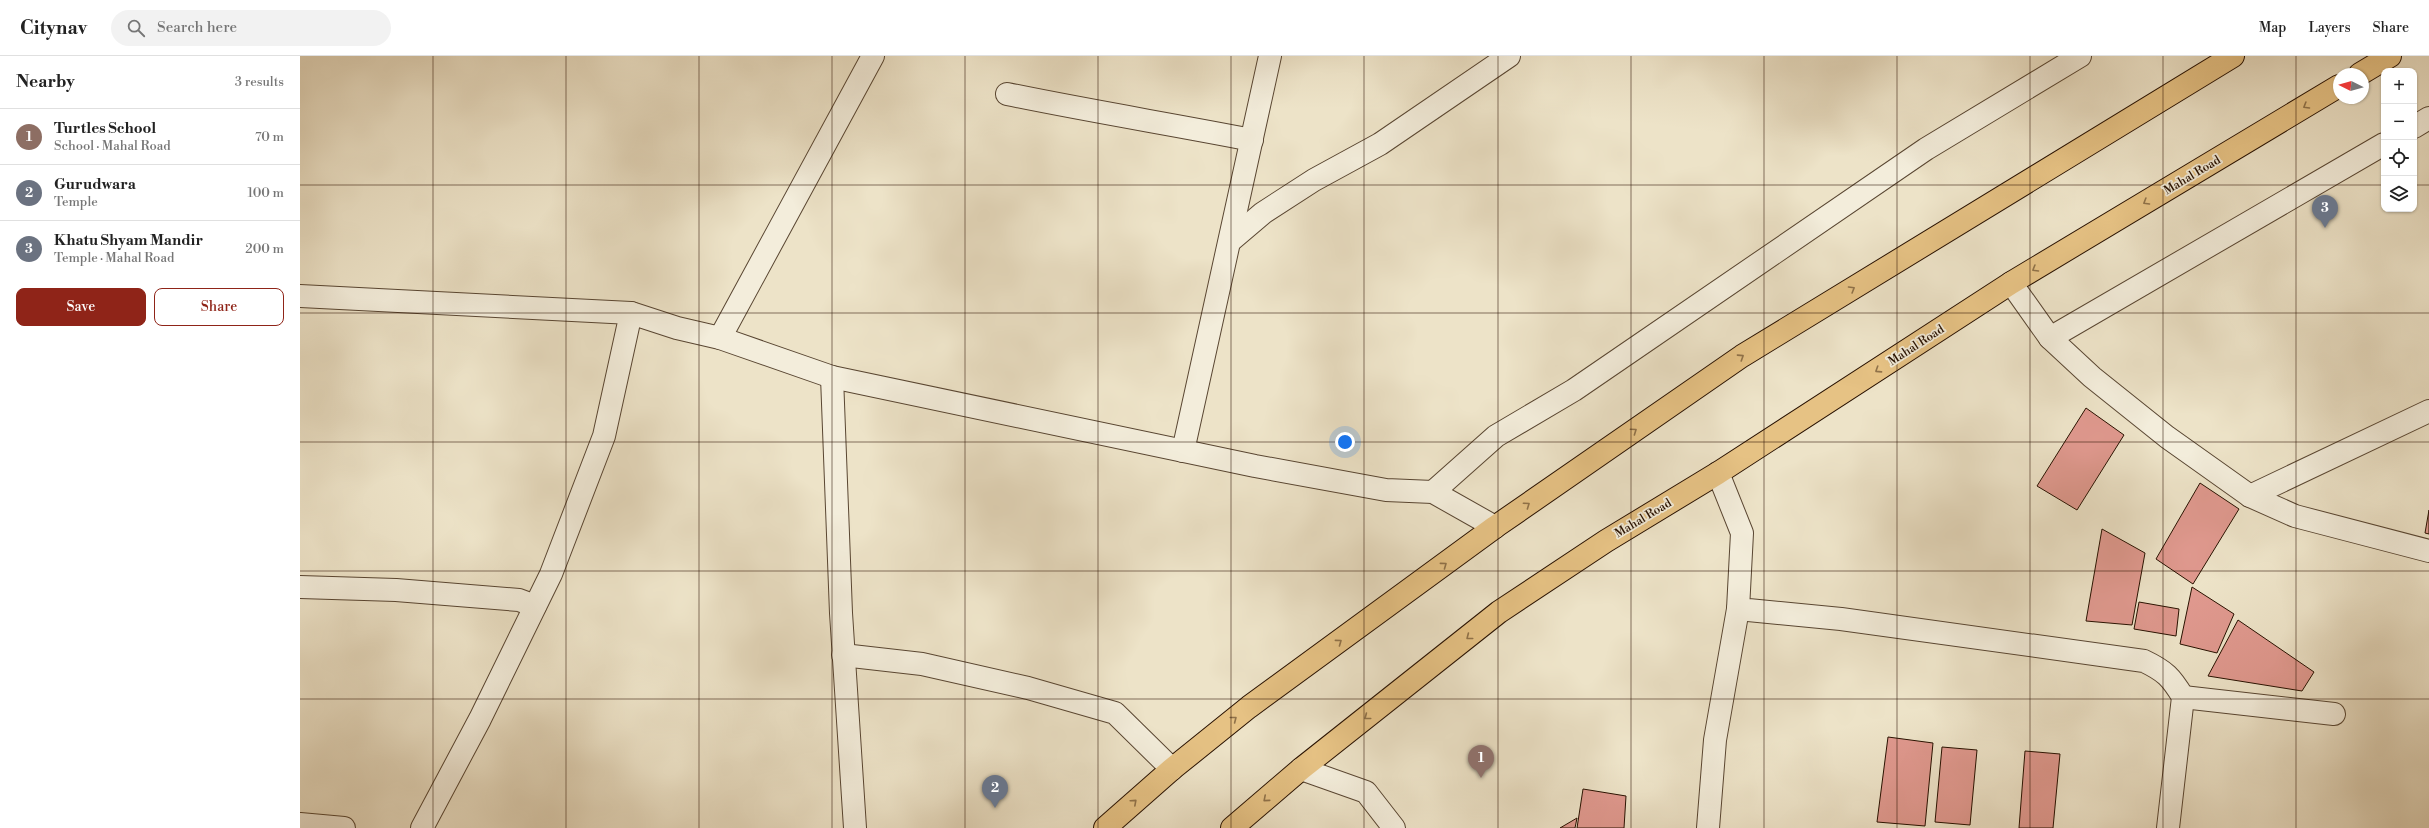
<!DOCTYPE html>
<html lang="en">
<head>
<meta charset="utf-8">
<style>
  body { margin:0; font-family:"Libre Bodoni",serif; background:#f2f2f2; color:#222 }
  .controls { position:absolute; right:12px; top:12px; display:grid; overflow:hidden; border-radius:8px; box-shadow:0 1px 3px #0004 }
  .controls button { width:36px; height:36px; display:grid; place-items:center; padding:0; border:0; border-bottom:1px solid #e0e0e0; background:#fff; color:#222; font:20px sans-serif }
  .compass { position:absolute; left:2033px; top:12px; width:36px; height:36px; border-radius:50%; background:#fff; box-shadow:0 1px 3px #0004; rotate:275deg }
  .you { position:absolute; left:1045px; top:386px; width:14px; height:14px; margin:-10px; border:3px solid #fff; border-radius:50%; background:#1a73e8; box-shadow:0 0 0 6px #1a73e833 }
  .badge { display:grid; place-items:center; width:26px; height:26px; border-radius:50%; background:#8f2418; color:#fff; font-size:13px; font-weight:700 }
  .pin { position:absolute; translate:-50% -33px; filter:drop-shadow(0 1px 2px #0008) }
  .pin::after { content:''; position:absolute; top:21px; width:14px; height:12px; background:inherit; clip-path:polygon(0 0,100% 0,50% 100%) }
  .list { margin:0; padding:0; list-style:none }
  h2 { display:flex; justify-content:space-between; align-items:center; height:52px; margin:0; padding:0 16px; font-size:17px }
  h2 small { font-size:13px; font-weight:400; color:#767676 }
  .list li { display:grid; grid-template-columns:26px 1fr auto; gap:12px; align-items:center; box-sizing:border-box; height:56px; padding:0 16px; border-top:1px solid #e0e0e0 }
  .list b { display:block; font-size:15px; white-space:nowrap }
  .list p { margin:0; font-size:13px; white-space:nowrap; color:#767676 }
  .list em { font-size:13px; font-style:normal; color:#767676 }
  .actions { display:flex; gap:8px; padding:12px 16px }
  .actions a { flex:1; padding:9px 0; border:1px solid #8f2418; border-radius:8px; text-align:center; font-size:14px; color:#8f2418 }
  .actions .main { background:#8f2418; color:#fff }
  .icon { flex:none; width:22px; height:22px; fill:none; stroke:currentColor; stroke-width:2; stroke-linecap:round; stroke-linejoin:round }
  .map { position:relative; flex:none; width:2129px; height:772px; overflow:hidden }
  header { display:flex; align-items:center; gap:24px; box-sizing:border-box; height:56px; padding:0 20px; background:#fff; border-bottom:1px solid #e0e0e0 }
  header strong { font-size:19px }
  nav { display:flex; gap:22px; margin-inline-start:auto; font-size:14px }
  .search { width:280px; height:36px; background:#f2f2f2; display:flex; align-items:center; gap:10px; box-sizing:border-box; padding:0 14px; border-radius:22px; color:#767676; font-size:15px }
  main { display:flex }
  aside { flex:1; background:#fff }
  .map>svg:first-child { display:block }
</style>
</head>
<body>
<header>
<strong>Citynav</strong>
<div class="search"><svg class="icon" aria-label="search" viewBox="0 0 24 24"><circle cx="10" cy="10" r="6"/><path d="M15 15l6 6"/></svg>Search here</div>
<nav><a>Map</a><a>Layers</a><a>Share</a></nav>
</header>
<main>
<aside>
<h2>Nearby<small>3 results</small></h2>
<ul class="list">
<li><span class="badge" style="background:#8d6e63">1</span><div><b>Turtles School</b><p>School · Mahal Road</p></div><em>70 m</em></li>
<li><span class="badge" style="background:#6b7280">2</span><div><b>Gurudwara</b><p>Temple</p></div><em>100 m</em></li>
<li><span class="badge" style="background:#6b7280">3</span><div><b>Khatu Shyam Mandir</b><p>Temple · Mahal Road</p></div><em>200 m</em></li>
</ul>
<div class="actions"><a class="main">Save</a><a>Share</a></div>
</aside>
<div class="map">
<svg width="2129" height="772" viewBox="0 0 2129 772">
  <rect width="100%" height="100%" fill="#ede3c8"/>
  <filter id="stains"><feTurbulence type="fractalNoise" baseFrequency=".005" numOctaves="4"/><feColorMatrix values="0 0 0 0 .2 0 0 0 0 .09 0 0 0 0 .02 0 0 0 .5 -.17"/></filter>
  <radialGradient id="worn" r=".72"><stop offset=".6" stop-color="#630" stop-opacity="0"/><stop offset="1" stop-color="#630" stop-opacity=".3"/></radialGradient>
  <g fill="#e0998f" stroke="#281100">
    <path d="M1786,352l38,27 -47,75 -40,-24z"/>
    <path d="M1900,427l39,26 -46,75 -37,-25z"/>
    <path d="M2129,454v24l-4,-1z"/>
    <path d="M1802,473l43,24 -13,72 -46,-4z"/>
    <path d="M1892,531l42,27 -17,39 -37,-9z"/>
    <path d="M1839,546l40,7 -3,27 -42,-7z"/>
    <path d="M1938,564l76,52 -12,19 -94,-15z"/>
    <path d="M1588,681l45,6 -8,83 -48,-4z"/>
    <path d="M1642,691l35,3 -7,75 -35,-3z"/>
    <path d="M1725,695l35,3 -7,74h-34z"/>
    <path d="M1283,733l43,7 -2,32h-47z"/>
    <path d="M1277,762l-2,10h-15z"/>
  </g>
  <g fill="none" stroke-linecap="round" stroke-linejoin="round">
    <defs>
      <g id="minor">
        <path d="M707,38c82,17 163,30 245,46"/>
        <path d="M2114,71l15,-9"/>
        <path d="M930,185l33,-28 51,-33 66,-36 129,-88"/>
        <path d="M1711,227l39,55 334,-194"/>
        <path d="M0,240l331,17 46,15 43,10 112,39 423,89 131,24 47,2 62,35"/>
        <path d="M420,282l153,-282"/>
        <path d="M1750,282l42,39 75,60 83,59 45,20 134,35"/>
        <path d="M532,321l9,236 14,215"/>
        <path d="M883,395l87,-395"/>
        <path d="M1418,417l24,60 -4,76 103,10 303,42c21,10 27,16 39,36l-15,131"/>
        <path d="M1133,436l63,-56 78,-46 352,-241 154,-93"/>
        <path d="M1950,440l179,-85"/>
        <path d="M0,531l96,3 123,10 16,6"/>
        <path d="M543,599l79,9 106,24 87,25 57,56"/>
        <path d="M1883,641l151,17"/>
        <path d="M1001,713l65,23 28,36"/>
        <path d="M0,768l44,4"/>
        <path d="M122,772l58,-109 71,-145 53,-138 27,-123"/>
        <path d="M1408,772l7,-88 23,-131"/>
      </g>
      <g id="major">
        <path d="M2060,18l30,-18"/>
        <path d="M805,772l67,-59 77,-62 246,-180 247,-171 491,-300"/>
        <path d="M932,772l69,-59 198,-157 107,-71 112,-68 293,-190 328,-197"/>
      </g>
    </defs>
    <use href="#minor" stroke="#594632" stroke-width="24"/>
    <use href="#major" stroke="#281100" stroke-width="24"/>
    <use href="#minor" stroke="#f3eddb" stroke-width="22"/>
    <use href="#major" stroke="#e6c284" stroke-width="22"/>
  </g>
  <defs><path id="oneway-chevron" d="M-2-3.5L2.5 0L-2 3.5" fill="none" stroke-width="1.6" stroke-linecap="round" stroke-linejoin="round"/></defs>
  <g stroke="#907249">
    <use href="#oneway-chevron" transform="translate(2006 50) rotate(149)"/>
    <use href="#oneway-chevron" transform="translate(1846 146) rotate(149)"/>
    <use href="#oneway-chevron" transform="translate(1735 213) rotate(149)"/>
    <use href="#oneway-chevron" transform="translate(1552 233) rotate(-31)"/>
    <use href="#oneway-chevron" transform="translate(1441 301) rotate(-33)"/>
    <use href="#oneway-chevron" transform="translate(1578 314) rotate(147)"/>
    <use href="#oneway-chevron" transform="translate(1334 375) rotate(-35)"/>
    <use href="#oneway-chevron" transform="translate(1227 449) rotate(-35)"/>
    <use href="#oneway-chevron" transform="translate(1144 509) rotate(-36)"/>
    <use href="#oneway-chevron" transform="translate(1169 581) rotate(142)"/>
    <use href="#oneway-chevron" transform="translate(1039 586) rotate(-36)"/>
    <use href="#oneway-chevron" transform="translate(1067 661) rotate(142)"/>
    <use href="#oneway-chevron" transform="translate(934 663) rotate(-38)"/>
    <use href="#oneway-chevron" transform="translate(966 743) rotate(139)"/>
    <use href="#oneway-chevron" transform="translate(834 746) rotate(-42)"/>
  </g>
  <path fill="none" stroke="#281100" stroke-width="1" stroke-opacity="0.55" d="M133,0v772M266,0v772M399,0v772M532,0v772M665,0v772M798,0v772M931,0v772M1064,0v772M1198,0v772M1331,0v772M1464,0v772M1597,0v772M1730,0v772M1863,0v772M1996,0v772M0,129h2084M2114,129h15M0,257h2129M0,386h2129M0,515h2129M0,643h2129"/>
  <g text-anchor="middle" stroke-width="3.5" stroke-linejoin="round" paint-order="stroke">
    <g font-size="12" fill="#281100" stroke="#f3eddb">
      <text transform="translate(1892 119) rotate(-31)" y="4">Mahal Road</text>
      <text transform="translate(1616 289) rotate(-33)" y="4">Mahal Road</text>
      <text transform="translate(1343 462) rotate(-31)" y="4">Mahal Road</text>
    </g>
  </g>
  <rect width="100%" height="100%" filter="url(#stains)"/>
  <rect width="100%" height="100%" fill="url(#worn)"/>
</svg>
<div class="controls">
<button>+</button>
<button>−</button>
<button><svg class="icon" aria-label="locate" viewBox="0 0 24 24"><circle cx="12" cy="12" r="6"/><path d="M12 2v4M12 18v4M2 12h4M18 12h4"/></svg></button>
<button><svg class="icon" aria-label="layers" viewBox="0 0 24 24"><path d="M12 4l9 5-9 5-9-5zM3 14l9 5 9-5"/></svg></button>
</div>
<svg class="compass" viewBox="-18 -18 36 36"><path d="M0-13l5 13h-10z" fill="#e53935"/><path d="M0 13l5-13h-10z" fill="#767676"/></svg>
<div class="you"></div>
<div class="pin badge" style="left:1181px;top:722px;background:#8d6e63">1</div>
<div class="pin badge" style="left:695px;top:752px;background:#6b7280">2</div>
<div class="pin badge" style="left:2025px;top:172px;background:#6b7280">3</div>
</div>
</main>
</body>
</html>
